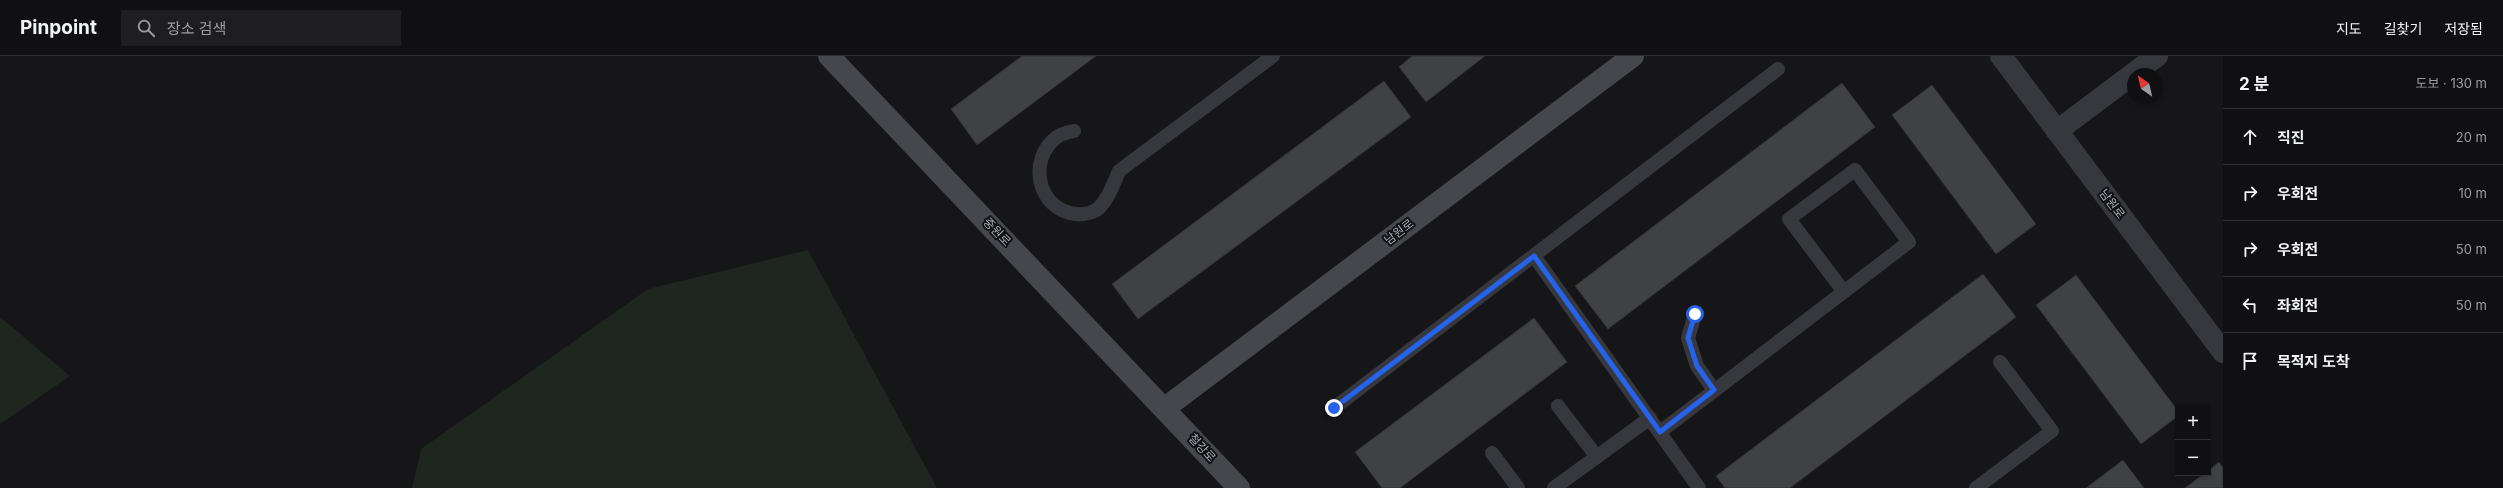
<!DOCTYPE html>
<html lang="ko">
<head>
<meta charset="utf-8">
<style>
  body { margin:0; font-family:Inter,"Noto Sans KR",sans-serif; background:#1e1e20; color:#f1f3f6 }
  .controls { position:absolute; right:12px; bottom:12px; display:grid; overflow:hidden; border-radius:0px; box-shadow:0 2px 6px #0003 }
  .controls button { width:36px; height:36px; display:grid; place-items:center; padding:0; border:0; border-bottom:1px solid #303032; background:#101012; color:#f1f3f6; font:20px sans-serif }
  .compass { position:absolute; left:2127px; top:12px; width:36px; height:36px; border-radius:50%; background:#101012; box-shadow:0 2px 6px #0003; rotate:326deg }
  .stop { position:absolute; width:12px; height:12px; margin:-9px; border:3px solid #2563eb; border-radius:50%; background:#fff }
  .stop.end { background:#2563eb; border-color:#fff; box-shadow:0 1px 4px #0008 }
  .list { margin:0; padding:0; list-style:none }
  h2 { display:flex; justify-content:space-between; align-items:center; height:52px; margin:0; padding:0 16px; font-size:17px }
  h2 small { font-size:13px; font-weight:400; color:#9c9d9f }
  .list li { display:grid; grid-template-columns:26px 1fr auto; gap:12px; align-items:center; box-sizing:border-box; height:56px; padding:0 16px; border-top:1px solid #303032 }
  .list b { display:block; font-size:15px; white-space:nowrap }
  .list em { font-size:13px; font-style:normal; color:#9c9d9f }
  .icon { flex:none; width:22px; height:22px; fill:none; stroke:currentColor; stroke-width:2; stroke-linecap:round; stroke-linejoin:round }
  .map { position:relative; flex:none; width:2223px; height:432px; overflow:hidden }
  header { display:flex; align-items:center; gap:24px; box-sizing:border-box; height:56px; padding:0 20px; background:#101012; border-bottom:1px solid #303032 }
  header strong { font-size:19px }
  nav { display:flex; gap:22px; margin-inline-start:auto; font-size:14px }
  .search { width:280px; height:36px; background:#1e1e20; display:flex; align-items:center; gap:10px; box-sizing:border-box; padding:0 14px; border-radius:0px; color:#9c9d9f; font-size:15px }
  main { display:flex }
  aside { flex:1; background:#101012 }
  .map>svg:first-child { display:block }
</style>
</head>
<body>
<header>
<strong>Pinpoint</strong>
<div class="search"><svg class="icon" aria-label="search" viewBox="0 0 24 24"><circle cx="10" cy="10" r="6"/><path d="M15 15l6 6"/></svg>장소 검색</div>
<nav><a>지도</a><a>길찾기</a><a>저장됨</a></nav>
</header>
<main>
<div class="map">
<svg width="2223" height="432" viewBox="0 0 2223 432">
  <rect width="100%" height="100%" fill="#161618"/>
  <g fill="#1e261f">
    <path d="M808,194l129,238h-525l9,-39 227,-160z"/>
    <path d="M0,261l70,59 -70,48z"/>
  </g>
  <g fill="#404145" stroke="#303034">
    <path d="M1022,0h74l-119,89 -26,-36z"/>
    <path d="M1412,0h73l-59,46 -27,-35z"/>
    <path d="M1384,25l27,36 -273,202 -26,-35z"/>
    <path d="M1842,27l33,44 -267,202 -33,-43z"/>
    <path d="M1932,29l104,139 -40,30 -104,-139z"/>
    <path d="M1983,218l33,43 -226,171h-65l-9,-12z"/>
    <path d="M2076,219l102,136v5l-37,28 -105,-139z"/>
    <path d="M1534,262l33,44 -167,126h-18l-27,-36z"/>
    <path d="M2123,404l21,28h-58z"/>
    <path d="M2219,406l4,6v20h-38l20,-15h3v-2z"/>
  </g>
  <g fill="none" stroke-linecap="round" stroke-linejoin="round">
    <g stroke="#37383d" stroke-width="14">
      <path d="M1074,75c-5,1 -12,2 -17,6 -30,22 -20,73 19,77 7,1 17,-1 23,-6 10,-10 15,-25 20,-37l154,-115"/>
      <path d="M1534,200l165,232"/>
      <path d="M1695,258l-7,24 9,28 17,24"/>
      <path d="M1558,350l39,51"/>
      <path d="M1334,352l444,-339"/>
      <path d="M1660,376l249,-190 -54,-72 -66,49 55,73"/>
      <path d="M1492,397l26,35"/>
      <path d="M1554,432l96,-70"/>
      <path d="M1976,432l76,-57 -52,-69"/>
    </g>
    <g stroke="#37383d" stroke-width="22">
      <path d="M2001,0l222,296"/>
      <path d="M2057,75l100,-75"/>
    </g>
    <g stroke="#45474d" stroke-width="22">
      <path d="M829,0l410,432"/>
      <path d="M1165,352l468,-352"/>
    </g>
  </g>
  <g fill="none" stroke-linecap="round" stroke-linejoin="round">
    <path stroke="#2563eb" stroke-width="5" d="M1334,352l200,-152 126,176 54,-42 -17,-24 -9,-28 7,-24"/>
  </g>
  <g text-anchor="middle" stroke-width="4" stroke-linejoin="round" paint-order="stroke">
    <g font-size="12" fill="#a8adb8" stroke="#111113">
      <text transform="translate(2112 148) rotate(53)" y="4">남원로</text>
      <text transform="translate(997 176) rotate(46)" y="4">중원로</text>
      <text transform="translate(1399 176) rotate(-37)" y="4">남원로</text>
      <text transform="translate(1202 392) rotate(47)" y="4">철강로</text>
    </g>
  </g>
</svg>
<div class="controls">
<button>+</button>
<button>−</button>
</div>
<svg class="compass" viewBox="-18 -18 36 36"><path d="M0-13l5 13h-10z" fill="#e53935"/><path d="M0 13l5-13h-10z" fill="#9c9d9f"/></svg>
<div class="stop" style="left:1695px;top:258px"></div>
<div class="stop end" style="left:1334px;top:352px"></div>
</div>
<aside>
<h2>2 분<small>도보 · 130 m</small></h2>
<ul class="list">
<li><svg class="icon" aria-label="ahead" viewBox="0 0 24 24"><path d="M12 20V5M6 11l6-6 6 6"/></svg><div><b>직진</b></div><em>20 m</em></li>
<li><svg class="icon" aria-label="right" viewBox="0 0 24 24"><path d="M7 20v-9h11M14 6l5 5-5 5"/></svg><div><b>우회전</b></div><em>10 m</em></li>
<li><svg class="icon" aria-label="right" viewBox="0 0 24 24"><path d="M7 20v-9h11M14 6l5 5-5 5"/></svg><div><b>우회전</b></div><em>50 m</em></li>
<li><svg class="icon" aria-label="left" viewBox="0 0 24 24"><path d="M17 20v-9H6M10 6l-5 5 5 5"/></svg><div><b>좌회전</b></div><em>50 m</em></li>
<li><svg class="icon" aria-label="arrive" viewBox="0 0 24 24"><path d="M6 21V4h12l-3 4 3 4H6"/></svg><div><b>목적지 도착</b></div></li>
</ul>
</aside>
</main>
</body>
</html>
